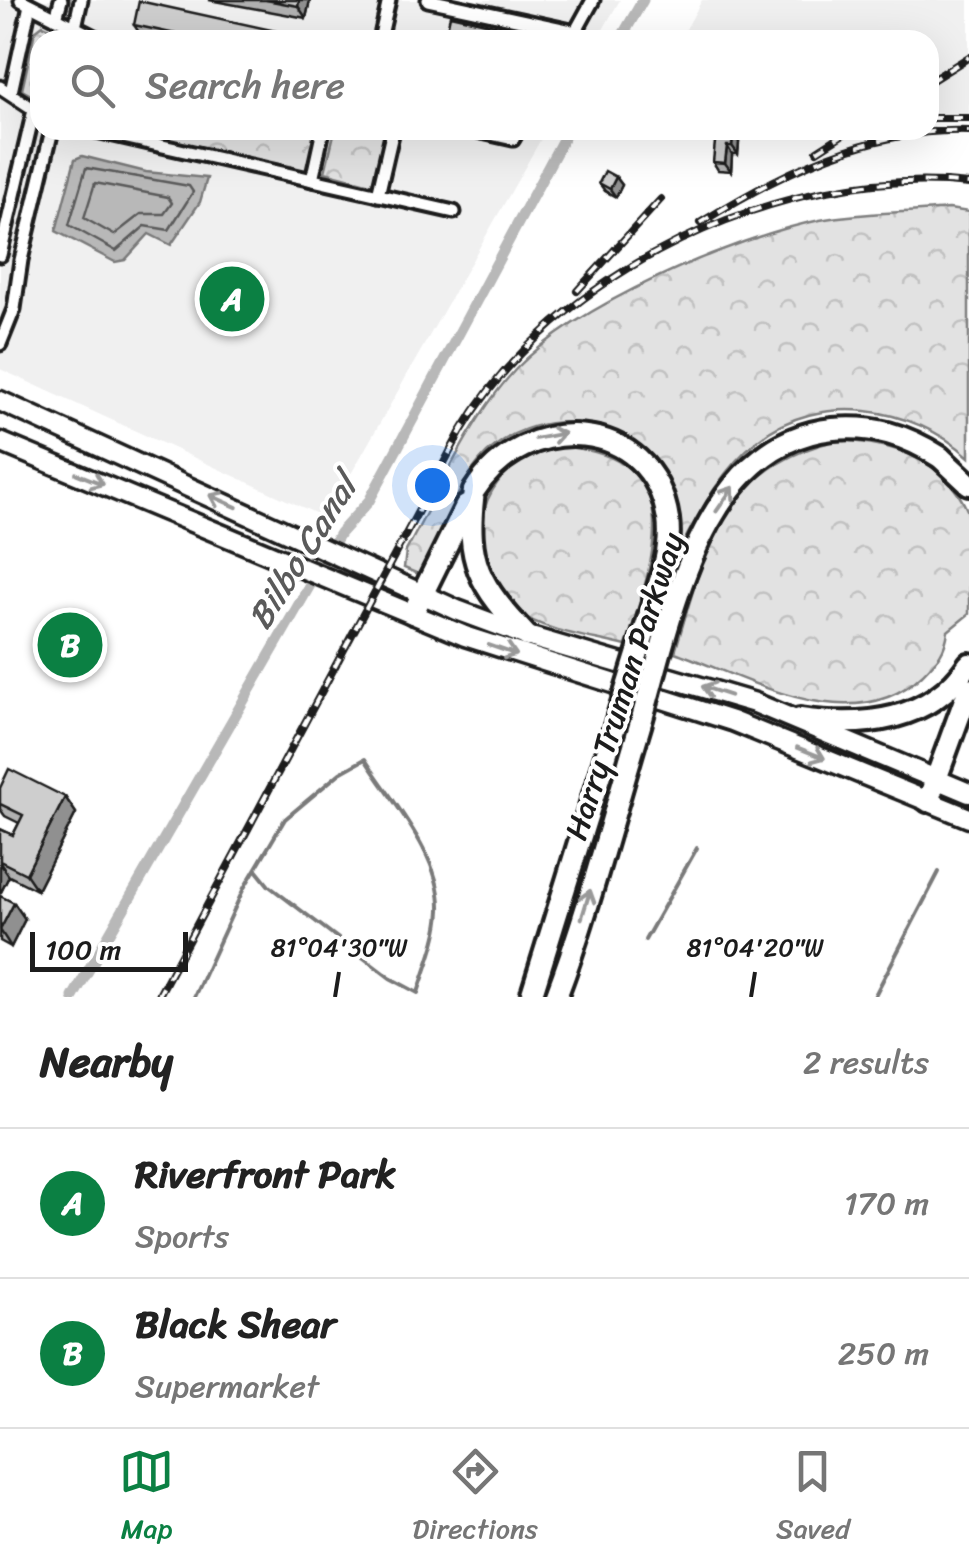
<!DOCTYPE html>
<html lang="en">
<head>
<meta charset="utf-8">
<style>
  body { margin:0; font-family:Sriracha,sans-serif; background:#f6f6f6; color:#222 }
  .scale { position:absolute; left:30px; bottom:25px; width:158px; box-sizing:border-box; padding-left:10px; border:5px solid #1c1c1c; border-top:0; font-size:28px; line-height:35px; white-space:nowrap; color:#1c1c1c; -webkit-text-stroke:8px #fff; paint-order:stroke }
  .you { position:absolute; left:432px; top:485px; width:35px; height:35px; margin:-25px; border:8px solid #fff; border-radius:50%; background:#1a73e8; box-shadow:0 0 0 15px #1a73e833 }
  .badge { display:grid; place-items:center; width:65px; height:65px; border-radius:50%; background:#0b8043; color:#fff; font-size:32px; font-weight:700 }
  .pin { position:absolute; translate:-50% -50%; border:5px solid #fff; box-shadow:0 2px 10px #0006 }
  .list { margin:0; padding:0; list-style:none }
  h2 { display:flex; justify-content:space-between; align-items:center; height:130px; margin:0; padding:0 40px; font-size:42px }
  h2 small { font-size:32px; font-weight:400; color:#767676 }
  .list li { display:grid; grid-template-columns:65px 1fr auto; gap:30px; align-items:center; box-sizing:border-box; height:150px; padding:0 40px; border-top:2px solid #e0e0e0 }
  .list b { display:block; font-size:38px; white-space:nowrap }
  .list p { margin:0; font-size:32px; white-space:nowrap; color:#767676 }
  .list em { font-size:32px; font-style:normal; color:#767676 }
  .icon { flex:none; width:55px; height:55px; fill:none; stroke:currentColor; stroke-width:2; stroke-linecap:round; stroke-linejoin:round }
  .map { position:relative; flex:none; width:969px; height:997px; overflow:hidden }
  .search { position:absolute; background:#fff; box-shadow:0 10px 40px #0002; left:30px; right:30px; top:30px; height:110px; display:flex; align-items:center; gap:25px; box-sizing:border-box; padding:0 35px; border-radius:30px; color:#767676; font-size:38px }
  .sheet { height:430px; background:#fff }
  nav { display:flex; justify-content:space-around; align-items:center; box-sizing:border-box; height:140px; border-top:2px solid #e0e0e0; background:#fff; font-size:28px; color:#767676 }
  nav a { display:grid; justify-items:center; gap:5px }
  nav .on { color:#0b8043 }
  .map>svg:first-child { display:block }
</style>
</head>
<body>
<div class="map">
<svg width="969" height="997" viewBox="0 0 969 997">
  <defs>
    <pattern id="forest-crowns" width="20" height="18" patternUnits="userSpaceOnUse" patternTransform="scale(2.5)"><rect width="20" height="18" fill="#e2e2e2"/><path d="M2 6a3 3 0 1 1 6 0M12 15a3 3 0 1 1 6 0" fill="none" stroke="#c1c1c1"/></pattern>
  </defs>
  <rect width="100%" height="100%" fill="#fff"/>
  <filter id="ink" filterUnits="userSpaceOnUse"><feTurbulence type="fractalNoise" baseFrequency=".01" numOctaves="2"/><feDisplacementMap in="SourceGraphic" scale="20" xChannelSelector="R" yChannelSelector="G"/><feConvolveMatrix kernelMatrix="1 2 1 2 8 2 1 2 1" color-interpolation-filters="sRGB"/></filter>
  <g filter="url(#ink)">
    <g fill="#f0f0f0">
      <path d="M0,0h620l-23,40h-557v90h506l-220,388 -326,-149z"/>
      <path d="M702,0h267v121h-40v-81h-249z"/>
    </g>
    <g fill="url(#forest-crowns)" stroke="#7f7f7f" stroke-width="2.5">
      <path d="M43,25l34,15h-37v60l-18,-10 13,-59z"/>
      <path d="M126,130h193l-13,41z"/>
      <path d="M335,130h52l-13,55 -49,-13z"/>
      <path d="M949,209l20,3v245c-56,-51 -149,-66 -211,-17 -34,27 -56,67 -76,105 -2,-20 -2,-42 -12,-60 -36,-68 -127,-84 -183,-32 -31,30 -46,84 -64,123l-19,-8 2,-17c32,-58 65,-134 110,-182 62,-65 216,-131 304,-149 41,-8 87,-7 129,-11z"/>
      <path d="M838,440c53,3 106,17 130,72 1,20 1,78 1,102l-21,17c-3,22 -11,29 -26,44 -68,66 -173,4 -247,-23 30,-103 46,-184 163,-212z"/>
      <path d="M567,447c128,13 84,120 59,199 -34,-9 -82,-14 -110,-35 -17,-13 -27,-32 -32,-52 -14,-59 22,-107 83,-112z"/>
    </g>
    <path fill="#b8b8b8" stroke="#7a7a7a" stroke-width="2.5" d="M82,156l64,16 61,6 -7,24 -29,43 -22,-11 -24,26 -10,2 -59,-31 19,-72z"/>
    <g fill="none" stroke-linecap="round" stroke-linejoin="round">
      <g stroke="#5a5a5a" stroke-width="2.5">
        <path d="M86,168l103,18 4,6 -24,38 -24,-4 -29,25 -47,-26z"/>
        <path d="M95,183l73,14 4,6 -8,11h-23l-27,21 -30,-17z"/>
      </g>
      <g stroke="#7a7a7a" stroke-width="4">
        <path d="M645,940l52,-92"/>
        <path d="M194,997l50,-109 41,-69 55,-46 25,-14c27,43 77,98 75,151 -1,27 -14,57 -22,83l-28,-15 -121,-92 -13,-16"/>
        <path d="M874,997l65,-125"/>
      </g>
      <g stroke="#b8b8b8" stroke-width="11">
        <path d="M620,40l23,-40"/>
        <path d="M73,997l267,-464 29,-32 199,-371"/>
      </g>
      <defs>
        <g id="minor">
          <path d="M21,0l79,40"/>
          <path d="M428,0l148,32"/>
          <path d="M56,18l5,-18"/>
          <path d="M75,27l6,-27"/>
          <path d="M380,40l9,-40"/>
          <path d="M571,40l22,-40"/>
          <path d="M0,87l38,25"/>
          <path d="M11,92l19,-87"/>
          <path d="M92,130l362,82"/>
          <path d="M473,130l40,9 5,-9"/>
          <path d="M312,180l11,-50"/>
          <path d="M378,195l15,-65"/>
          <path d="M0,255l34,-145"/>
          <path d="M0,344l14,-35 7,-49 31,-130"/>
        </g>
        <g id="primary">
          <path d="M0,401l457,209 70,26 228,67 214,90"/>
          <path d="M0,442l465,194 267,85 237,97"/>
        </g>
        <g id="motorway">
          <path d="M940,457l29,27"/>
          <path d="M474,491c-9,71 5,94 53,145"/>
          <path d="M413,613l53,-107"/>
          <path d="M800,719c64,9 130,3 169,-55"/>
          <path d="M928,801l41,-112"/>
        </g>
      </defs>
      <use href="#minor" stroke="#1c1c1c" stroke-width="19"/>
      <use href="#primary" stroke="#1c1c1c" stroke-width="25"/>
      <use href="#motorway" stroke="#1c1c1c" stroke-width="28"/>
      <use href="#minor" stroke="#fff" stroke-width="11"/>
      <use href="#primary" stroke="#fff" stroke-width="18"/>
      <use href="#motorway" stroke="#fff" stroke-width="20"/>
      <defs>
        <g id="rail">
          <path d="M929,82l40,-25"/>
          <path d="M929,118h40"/>
          <path d="M817,151l33,-21"/>
          <path d="M700,223c80,-50 172,-96 269,-92"/>
          <path d="M577,291l84,-92"/>
          <path d="M158,997l302,-564c95,-162 322,-269 509,-249"/>
        </g>
      </defs>
      <use href="#rail" stroke="#1c1c1c" stroke-width="8"/>
      <use href="#rail" stroke="#fff" stroke-width="4" stroke-dasharray="11" stroke-linecap="butt"/>
      <defs>
        <g id="motorway-bridge">
          <path d="M474,491c51,-81 178,-76 194,28 3,22 -2,41 -8,62l-129,416"/>
          <path d="M556,997c33,-87 56,-179 83,-268 31,-104 60,-286 194,-300 40,-4 73,6 107,28"/>
        </g>
      </defs>
      <use href="#motorway-bridge" stroke="#1c1c1c" stroke-width="28" stroke-linecap="butt"/>
      <use href="#motorway-bridge" stroke="#fff" stroke-width="20"/>
    </g>
    <g fill="#b1b1b1" stroke="#1c1c1c" stroke-width="2.5">
      <path d="M209,0h101l-4,18z"/>
      <path d="M134,25l160,10 3,5h-140l-15,-3z"/>
      <path d="M733,134l6,8 -1,12h-6l-1,17 -13,-1 -5,-8z"/>
      <path d="M616,177l6,8 -6,12 -11,-6 -6,-8z"/>
      <path d="M0,788l65,9 11,16 -39,77 -28,-14 -9,18v-65l13,6 6,-12 -14,-7 -5,-7z"/>
      <path d="M0,896l14,7 11,16 -14,28 -11,-6z"/>
    </g>
    <g fill="#909090" stroke="#1c1c1c" stroke-width="2.5">
      <path d="M299,0h11l-4,18 -8,-12z"/>
      <path d="M733,134l6,8 -1,12 -6,-8z"/>
      <path d="M727,146l5,8 -1,17 -6,-8z"/>
      <path d="M616,177l6,8 -6,12 -6,-8z"/>
      <path d="M65,797l11,16 -39,77 -11,-16z"/>
      <path d="M0,863l9,13 -9,18z"/>
      <path d="M14,903l11,16 -14,28 -11,-17z"/>
    </g>
    <g fill="#cecece" stroke="#1c1c1c" stroke-width="2.5">
      <path d="M266,0h33l-1,6z"/>
      <path d="M139,1l155,34 -1,5h-90l-69,-15z"/>
      <path d="M450,15l89,20 -1,5 -93,-1z"/>
      <path d="M716,132l17,2 -1,12h-5l-2,17 -12,-1z"/>
      <path d="M605,171l11,6 -6,12 -11,-6z"/>
      <path d="M9,769l56,28 -39,77 -26,-13v-32l13,6 10,-20 -23,-11v-16z"/>
      <path d="M0,896l14,7 -14,27z"/>
    </g>
    <defs><path id="oneway-shaft" d="M-6 0H5M1.5-3L5.5 0L1.5 3" fill="none" stroke-width="1.6" stroke-linecap="round" stroke-linejoin="round" transform="scale(2.5)"/></defs>
    <g stroke="#999">
      <use href="#oneway-shaft" transform="translate(550 436) rotate(-11)"/>
      <use href="#oneway-shaft" transform="translate(90 479) rotate(22)"/>
      <use href="#oneway-shaft" transform="translate(725 499) rotate(-55)"/>
      <use href="#oneway-shaft" transform="translate(223 501) rotate(-156)"/>
      <use href="#oneway-shaft" transform="translate(503 650) rotate(19)"/>
      <use href="#oneway-shaft" transform="translate(716 691) rotate(-162)"/>
      <use href="#oneway-shaft" transform="translate(811 753) rotate(22)"/>
      <use href="#oneway-shaft" transform="translate(586 904) rotate(-73)"/>
    </g>
  </g>
  <path fill="none" stroke="#1c1c1c" stroke-width="4" d="M335,997l4,-25M751,997l4,-25"/>
  <g text-anchor="middle" stroke-width="8" stroke-linejoin="round" paint-order="stroke">
    <g font-size="32" fill="#1c1c1c" stroke="#fff">
      <text transform="translate(624 686) rotate(-72)" y="11">Harry Truman Parkway</text>
    </g>
    <g font-size="35" font-style="italic" fill="#5a5a5a" stroke="#fff">
      <text transform="translate(302 552) rotate(-58)" y="12">Bilbo Canal</text>
    </g>
  </g>
  <g font-size="25" text-anchor="middle" fill="#1c1c1c" stroke="#fff" stroke-width="8" stroke-linejoin="round" paint-order="stroke">
    <text x="339" y="956">81°04'30"W</text>
    <text x="755" y="956">81°04'20"W</text>
  </g>
</svg>
<div class="scale">100 m</div>
<div class="you"></div>
<div class="pin badge" style="left:232px;top:299px">A</div>
<div class="pin badge" style="left:70px;top:645px">B</div>
<div class="search"><svg class="icon" aria-label="search" viewBox="0 0 24 24"><circle cx="10" cy="10" r="6"/><path d="M15 15l6 6"/></svg>Search here</div>
</div>
<section class="sheet">
<h2>Nearby<small>2 results</small></h2>
<ul class="list">
<li><span class="badge">A</span><div><b>Riverfront Park</b><p>Sports</p></div><em>170 m</em></li>
<li><span class="badge">B</span><div><b>Black Shear</b><p>Supermarket</p></div><em>250 m</em></li>
</ul>
</section>
<nav>
<a class="on"><svg class="icon" aria-label="map" viewBox="0 0 24 24"><path d="M3 6l6-2 6 2 6-2v14l-6 2-6-2-6 2zM9 4v14M15 6v14"/></svg>Map</a>
<a><svg class="icon" aria-label="directions" viewBox="0 0 24 24"><path d="M12 3l9 9-9 9-9-9zM9 14v-3h6M13 9l2 2-2 2"/></svg>Directions</a>
<a><svg class="icon" aria-label="saved" viewBox="0 0 24 24"><path d="M7 4h10v16l-5-4-5 4z"/></svg>Saved</a>
</nav>
</body>
</html>
